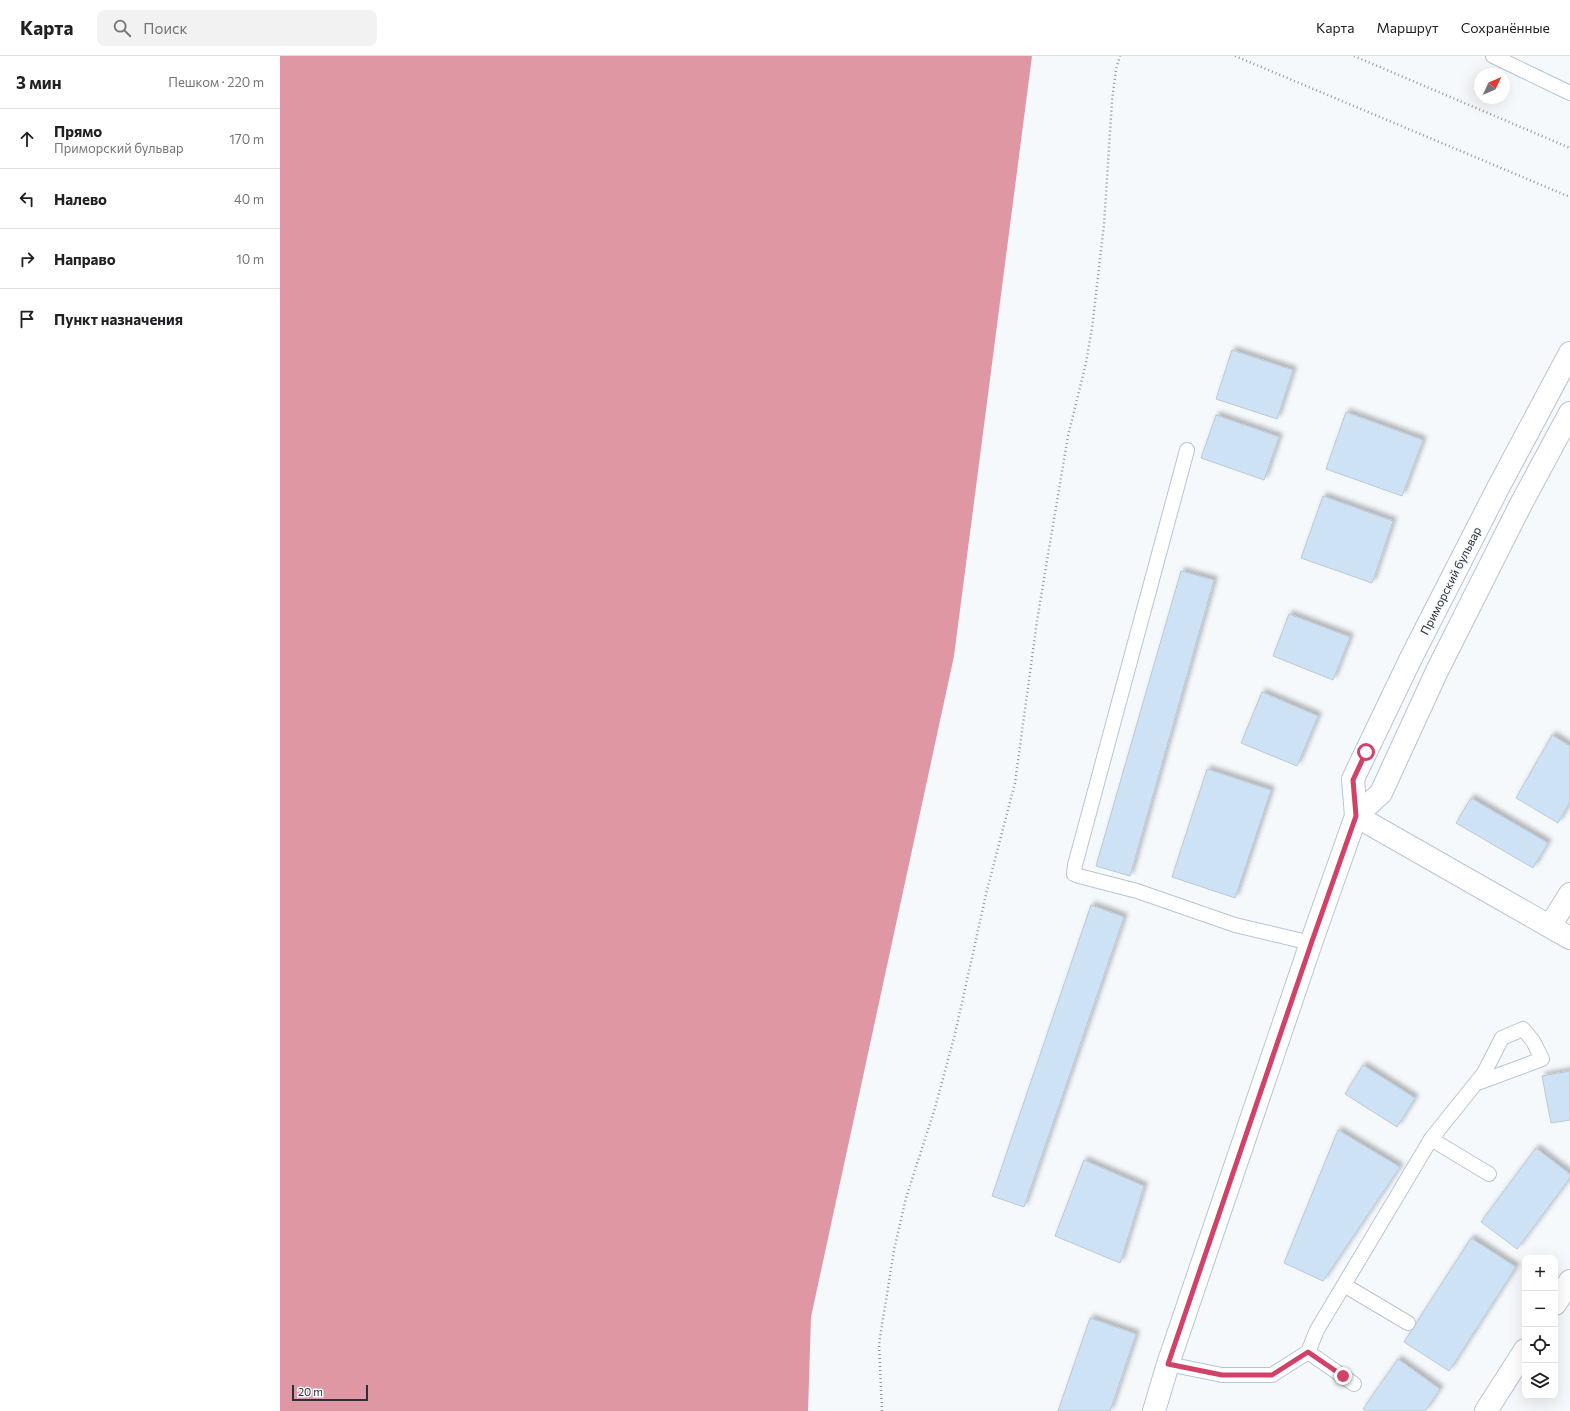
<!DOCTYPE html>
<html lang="ru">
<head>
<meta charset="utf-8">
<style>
  body { margin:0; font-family:Commissioner,sans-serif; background:#f2f2f2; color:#202124 }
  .controls { position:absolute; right:12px; bottom:12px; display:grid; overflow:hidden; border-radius:8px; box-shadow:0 4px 16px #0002 }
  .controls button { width:36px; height:36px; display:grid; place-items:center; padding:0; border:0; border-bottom:1px solid #e0e0e0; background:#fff; color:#202124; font:20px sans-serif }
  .compass { position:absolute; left:1194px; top:12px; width:36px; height:36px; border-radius:50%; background:#fff; box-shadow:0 4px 16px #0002; rotate:46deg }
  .scale { position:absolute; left:12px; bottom:10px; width:76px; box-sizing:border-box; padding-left:4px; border:2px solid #2c3137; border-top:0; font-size:11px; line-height:14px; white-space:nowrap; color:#2c3137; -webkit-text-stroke:3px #f6f9fc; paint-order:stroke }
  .stop { position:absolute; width:12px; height:12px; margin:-9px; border:3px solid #d14268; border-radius:50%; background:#fff }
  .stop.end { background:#d14268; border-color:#fff; box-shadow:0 1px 4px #0008 }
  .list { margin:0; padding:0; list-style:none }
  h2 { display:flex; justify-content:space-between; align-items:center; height:52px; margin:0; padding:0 16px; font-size:17px }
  h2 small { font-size:13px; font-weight:400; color:#757577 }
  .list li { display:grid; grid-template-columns:26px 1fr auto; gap:12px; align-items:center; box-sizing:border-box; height:60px; padding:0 16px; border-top:1px solid #e0e0e0 }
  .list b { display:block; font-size:15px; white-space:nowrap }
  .list p { margin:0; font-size:13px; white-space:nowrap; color:#757577 }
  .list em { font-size:13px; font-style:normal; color:#757577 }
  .icon { flex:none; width:22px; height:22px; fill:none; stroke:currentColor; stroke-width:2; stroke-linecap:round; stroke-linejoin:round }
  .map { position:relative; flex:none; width:1290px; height:1355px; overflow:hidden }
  header { display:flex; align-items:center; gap:24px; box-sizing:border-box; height:56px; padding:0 20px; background:#fff; border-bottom:1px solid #e0e0e0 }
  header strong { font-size:19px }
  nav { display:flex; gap:22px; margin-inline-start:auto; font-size:14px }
  .search { width:280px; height:36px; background:#f2f2f2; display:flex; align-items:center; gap:10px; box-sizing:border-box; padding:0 14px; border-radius:8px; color:#757577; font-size:15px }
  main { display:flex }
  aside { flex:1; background:#fff }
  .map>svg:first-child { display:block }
</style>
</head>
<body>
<header>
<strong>Карта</strong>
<div class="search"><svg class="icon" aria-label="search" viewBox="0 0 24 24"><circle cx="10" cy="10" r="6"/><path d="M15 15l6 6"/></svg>Поиск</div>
<nav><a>Карта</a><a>Маршрут</a><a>Сохранённые</a></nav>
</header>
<main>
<aside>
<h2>3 мин<small>Пешком · 220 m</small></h2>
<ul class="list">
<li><svg class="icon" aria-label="ahead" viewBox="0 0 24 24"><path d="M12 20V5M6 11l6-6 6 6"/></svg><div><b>Прямо</b><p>Приморский бульвар</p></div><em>170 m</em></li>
<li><svg class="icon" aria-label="left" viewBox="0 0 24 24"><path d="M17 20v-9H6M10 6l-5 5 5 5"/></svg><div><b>Налево</b></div><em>40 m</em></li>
<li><svg class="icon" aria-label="right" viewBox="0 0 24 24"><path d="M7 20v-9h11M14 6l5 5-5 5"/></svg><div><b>Направо</b></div><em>10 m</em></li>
<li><svg class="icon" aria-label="arrive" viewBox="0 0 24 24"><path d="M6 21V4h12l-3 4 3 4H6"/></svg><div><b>Пункт назначения</b></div></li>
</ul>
</aside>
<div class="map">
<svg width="1290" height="1355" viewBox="0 0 1290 1355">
  <defs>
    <filter id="shadow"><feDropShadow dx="3.5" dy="-3.5" stdDeviation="2" flood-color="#0004"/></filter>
  </defs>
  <rect width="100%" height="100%" fill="#f6f9fc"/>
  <path fill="#df97a3" d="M0,0h752l-78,600 -143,661 -3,94h-528z"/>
  <g fill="#cee2f6" stroke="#bbc8d6" filter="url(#shadow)">
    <path d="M952,294l61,20 -16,49 -61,-20z"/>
    <path d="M1066,356l77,28 -21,56 -76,-27z"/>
    <path d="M936,359l63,22 -15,43 -63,-22z"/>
    <path d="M1043,440l70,25 -21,62 -71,-25z"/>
    <path d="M901,515l33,9 -84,296 -34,-10z"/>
    <path d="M1009,558l61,23 -17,43 -60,-24z"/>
    <path d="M982,636l56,24 -21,50 -56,-23z"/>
    <path d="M1272,679l18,11v56l-12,21 -42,-25z"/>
    <path d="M927,713l64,21 -36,108 -63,-21z"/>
    <path d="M1191,742l77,45 -15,25 -77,-45z"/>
    <path d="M811,849l33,12 -100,290 -32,-11z"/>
    <path d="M1083,1009l52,33 -18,29 -52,-33z"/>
    <path d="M1290,1015v49l-19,3 -9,-47z"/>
    <path d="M1058,1074l62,37 -77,114 -39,-18z"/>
    <path d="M1256,1092l34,26v4l-53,71 -36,-27z"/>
    <path d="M804,1104l60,26 -24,77 -65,-27z"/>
    <path d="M1191,1182l45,29 -67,104 -45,-29z"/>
    <path d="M810,1262l46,16 -26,77h-52z"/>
    <path d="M1118,1303l42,30 -15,22h-59l-3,-2z"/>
  </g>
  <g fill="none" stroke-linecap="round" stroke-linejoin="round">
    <defs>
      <g id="service">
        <path d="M1213,0l77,37"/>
        <path d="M907,394l-112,415 -1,9 5,2 58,15 98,34 76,18"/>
        <path d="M1151,1083l58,35"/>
        <path d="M1064,1229l64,38"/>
        <path d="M1028,1296l46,32"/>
        <path d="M888,1308l54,11h50l36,-23 9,-22 114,-191 53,-66 18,-35 21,-9 10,12 9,18 -67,25"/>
      </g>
      <g id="minor">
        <path d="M1076,760l214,122"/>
        <path d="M1270,870l20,-32"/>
        <path d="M1275,1248l15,-23"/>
        <path d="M1206,1355l39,-61"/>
      </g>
      <g id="tertiary">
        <path d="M1076,760l25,-23 56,-122 84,-167 49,-91"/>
        <path d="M874,1355l14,-47 143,-421 45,-127 -3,-37 59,-123 87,-170 71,-133"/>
      </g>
    </defs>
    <use href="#service" stroke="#b7c5d3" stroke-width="16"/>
    <use href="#minor" stroke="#b7c5d3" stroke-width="24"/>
    <use href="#tertiary" stroke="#b7c5d3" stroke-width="24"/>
    <g stroke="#93979c" stroke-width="2.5" stroke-dasharray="1 3" stroke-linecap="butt">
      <path d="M955,0l335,141"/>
      <path d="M1074,0l216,92"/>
      <path d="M602,1355l-3,-67 15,-94 12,-52 29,-90 20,-74 32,-144 28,-107 22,-162 16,-96 15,-89 18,-73 6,-35 12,-103 8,-124 4,-32 4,-13"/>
    </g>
    <use href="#service" stroke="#fff" stroke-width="14"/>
    <use href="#minor" stroke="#fff" stroke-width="22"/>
    <use href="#tertiary" stroke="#fff" stroke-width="22"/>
  </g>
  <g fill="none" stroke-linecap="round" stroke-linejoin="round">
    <path stroke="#d14268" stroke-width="5" d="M1063,1320l-35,-24 -36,23h-50l-54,-11 143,-420 45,-128 -3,-36 13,-28"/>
  </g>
  <g text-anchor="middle" stroke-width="3" stroke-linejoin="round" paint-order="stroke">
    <g font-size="12" fill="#2c3137" stroke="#f6f9fc">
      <text transform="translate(1171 525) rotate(-63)" y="4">Приморский бульвар</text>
    </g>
  </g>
</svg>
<div class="controls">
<button>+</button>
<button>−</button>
<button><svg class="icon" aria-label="locate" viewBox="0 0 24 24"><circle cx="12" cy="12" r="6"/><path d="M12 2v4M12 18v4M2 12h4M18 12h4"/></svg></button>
<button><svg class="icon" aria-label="layers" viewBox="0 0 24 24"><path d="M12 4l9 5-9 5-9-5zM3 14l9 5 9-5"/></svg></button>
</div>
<svg class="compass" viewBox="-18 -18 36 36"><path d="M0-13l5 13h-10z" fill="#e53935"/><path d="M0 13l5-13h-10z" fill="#757577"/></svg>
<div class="scale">20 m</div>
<div class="stop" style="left:1086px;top:696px"></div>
<div class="stop end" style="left:1063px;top:1320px"></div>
</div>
</main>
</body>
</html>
